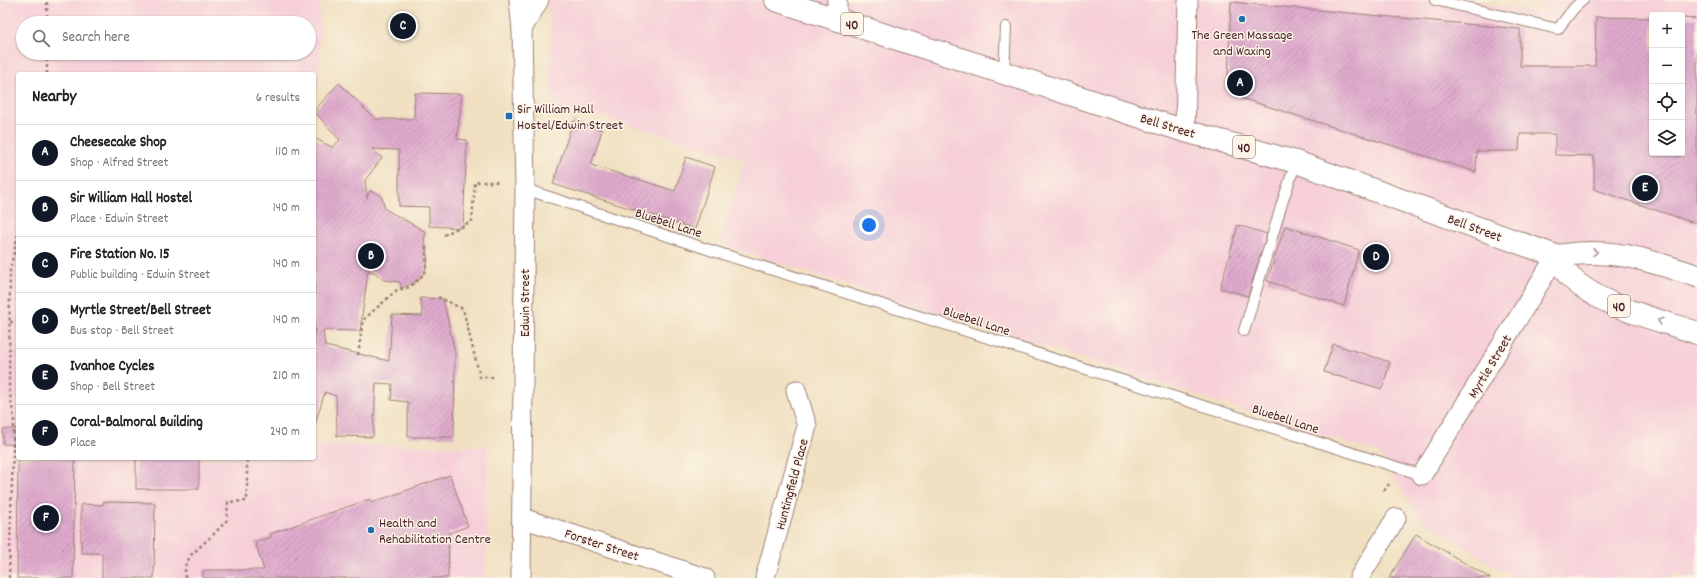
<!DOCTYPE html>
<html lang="en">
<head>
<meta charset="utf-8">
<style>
  body { margin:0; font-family:Dekko,sans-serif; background:#f2f2f2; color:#222 }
  .controls { position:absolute; right:12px; top:12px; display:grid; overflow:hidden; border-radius:4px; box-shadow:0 1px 3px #0004 }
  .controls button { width:36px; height:36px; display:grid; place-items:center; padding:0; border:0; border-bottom:1px solid #e0e0e0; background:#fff; color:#222; font:20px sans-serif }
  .you { position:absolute; left:869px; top:225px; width:14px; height:14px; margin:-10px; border:3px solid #fff; border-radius:50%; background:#1a73e8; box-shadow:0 0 0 6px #1a73e833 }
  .badge { display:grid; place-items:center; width:26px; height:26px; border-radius:50%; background:#111827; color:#fff; font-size:13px; font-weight:700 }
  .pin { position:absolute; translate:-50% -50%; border:2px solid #fff; box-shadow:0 1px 4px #0006 }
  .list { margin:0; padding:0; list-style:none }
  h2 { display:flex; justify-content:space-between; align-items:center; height:52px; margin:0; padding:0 16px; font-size:17px }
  h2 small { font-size:13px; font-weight:400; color:#767676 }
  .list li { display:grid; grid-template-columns:26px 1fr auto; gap:12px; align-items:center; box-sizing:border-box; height:56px; padding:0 16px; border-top:1px solid #e0e0e0 }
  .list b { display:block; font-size:15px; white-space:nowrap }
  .list p { margin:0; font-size:13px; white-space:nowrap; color:#767676 }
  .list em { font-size:13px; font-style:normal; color:#767676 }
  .icon { flex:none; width:22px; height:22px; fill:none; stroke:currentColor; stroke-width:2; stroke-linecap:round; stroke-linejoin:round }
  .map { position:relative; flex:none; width:1697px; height:578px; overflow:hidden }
  .search { position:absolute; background:#fff; box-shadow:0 1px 3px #0004; left:16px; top:16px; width:300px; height:44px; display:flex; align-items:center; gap:10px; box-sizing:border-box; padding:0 14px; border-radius:22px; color:#767676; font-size:15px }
  .panel { position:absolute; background:#fff; box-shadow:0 1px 3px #0004; left:16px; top:72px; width:300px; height:388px; border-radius:4px }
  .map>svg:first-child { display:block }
</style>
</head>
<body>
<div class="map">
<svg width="1697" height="578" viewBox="0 0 1697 578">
  <defs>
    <pattern id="building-hatch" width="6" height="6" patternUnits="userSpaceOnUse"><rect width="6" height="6" fill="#e0abce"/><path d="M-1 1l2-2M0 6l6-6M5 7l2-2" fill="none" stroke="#b88ba7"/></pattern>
  </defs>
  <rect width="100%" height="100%" fill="#fcf5e5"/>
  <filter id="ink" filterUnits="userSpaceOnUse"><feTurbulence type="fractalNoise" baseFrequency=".025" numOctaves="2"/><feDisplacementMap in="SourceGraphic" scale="8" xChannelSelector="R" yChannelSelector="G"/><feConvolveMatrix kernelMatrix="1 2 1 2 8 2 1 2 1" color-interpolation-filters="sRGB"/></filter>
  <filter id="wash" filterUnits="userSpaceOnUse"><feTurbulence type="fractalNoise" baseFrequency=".012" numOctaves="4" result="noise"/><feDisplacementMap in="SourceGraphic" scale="16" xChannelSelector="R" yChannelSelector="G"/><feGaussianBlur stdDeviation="0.9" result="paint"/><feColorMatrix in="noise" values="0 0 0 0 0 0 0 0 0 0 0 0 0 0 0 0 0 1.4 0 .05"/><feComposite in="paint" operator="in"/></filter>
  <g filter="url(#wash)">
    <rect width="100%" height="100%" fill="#f0e0c1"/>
    <g fill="#f6cfd8" fill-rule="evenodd">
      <path d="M0,0h320l-1,86h-5v-12h-296v384h296v-14l174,3 -2,131h-486zM23,23h286v30h-286z"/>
      <path d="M547,0h924l71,14v-14h155v578h-13l-10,-6 -4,6h-156l-93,-59 -42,-66 -660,-209 26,-85 -194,-57v-68zM1652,15h30v138h-30z"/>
    </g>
    <g id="blocks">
      <g fill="url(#building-hatch)">
        <path d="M1231,2l289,27v37h75l1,-49 56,1v135h30v-135l15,1v205l-103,-35v-33l-39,-1v-21h-35l-1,17h-42l-1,21 -235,-74 -13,-21z"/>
        <path d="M339,83l36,36h39l1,-26 47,1 -5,45 10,1 -4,88 -34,-2v-19l-30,-1v-56l-27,-1 10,9 -17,22 2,18 3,-7 11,4 4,14 41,23 -2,8 4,21 -3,10 -7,10 -17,7 -1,-6 -16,-2 -10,-8 -6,-1 -8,60 -37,-1 2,16 64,15 3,-46 31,1 -3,-18 23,1 12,54 -1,84h-46v-35l-17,-2 1,-16 -16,-1 -3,54 -36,-1 -1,-40 -11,-4 -11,35 1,-153 -1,-1v-80l2,-4 -2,-1v-50l18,9 8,-7 -26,-29z"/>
        <path d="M573,121l29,9 -11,35 84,26 11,-34 29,10 -20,62 -142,-45z"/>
        <path d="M1238,225l29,9 -19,62 -28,-8z"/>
        <path d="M1285,226l74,24 -15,56 -77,-25z"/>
        <path d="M1333,344l57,18 -8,27 -58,-17z"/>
        <path d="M3,429h15v16l-15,-1z"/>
        <path d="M18,458h57l-2,120h-56z"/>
        <rect x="136" y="458" width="63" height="31"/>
        <path d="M450,475l18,51 -19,7 -1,45h-245v-8h61l-9,-28 16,-5 -1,-3 100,-35 1,4z"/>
        <path d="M103,502l52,1 -1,75h-52v-25h-21v-49l22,1z"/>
        <path d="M1416,534l74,44h-101z"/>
      </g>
    </g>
  </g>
  <g filter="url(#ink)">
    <use href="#blocks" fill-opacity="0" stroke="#9d8076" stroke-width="1"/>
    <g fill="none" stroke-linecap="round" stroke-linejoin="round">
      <defs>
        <g id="lane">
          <path d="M1435,0l123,29 16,-21 9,-8"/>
          <path d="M1004,73l2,-46"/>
          <path d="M525,189l188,62 709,224"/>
          <path d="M1244,331l39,-131 13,-38"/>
        </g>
        <g id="street">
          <path d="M519,0l3,29 3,160 -4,389"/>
          <path d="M837,18v-18"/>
          <path d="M522,29l17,-29"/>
          <path d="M1185,131l3,-131"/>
          <path d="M1422,475l134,-219"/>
          <path d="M522,518l183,60"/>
          <path d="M765,578l42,-152 -11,-36"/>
          <path d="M1359,578l37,-60"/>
        </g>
        <g id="highway">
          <path d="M776,0l409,131 111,31 260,94c56,-9 89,3 141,20"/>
          <path d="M1556,256c5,7 9,15 14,21 31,30 87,42 127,56"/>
        </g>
      </defs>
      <use href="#lane" stroke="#9d8076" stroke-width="12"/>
      <use href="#street" stroke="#9d8076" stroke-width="21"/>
      <use href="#highway" stroke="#9d8076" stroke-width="24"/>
      <g stroke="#9d8076" stroke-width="2.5" stroke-dasharray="3 3" stroke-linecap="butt">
        <path d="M47,23v-23"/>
        <path d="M47,74v-21"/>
        <path d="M444,235l28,-14 3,-39h23"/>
        <path d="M438,297l25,12 17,68h14"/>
        <path d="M10,322h8"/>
        <path d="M358,355l5,-35 34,-30 13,-3 11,-10 5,-7v-25"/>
        <path d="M1384,491l5,-7"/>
        <path d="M9,578l5,-160 -5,-30 1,-118 8,-35"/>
        <path d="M185,578v-12l6,-11 25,-23 11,-12 1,-18 19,-1v-43"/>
      </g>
      <use href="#lane" stroke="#fff" stroke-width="10"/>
      <use href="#street" stroke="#fff" stroke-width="19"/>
      <use href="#highway" stroke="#fff" stroke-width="22"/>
    </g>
    <defs><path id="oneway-chevron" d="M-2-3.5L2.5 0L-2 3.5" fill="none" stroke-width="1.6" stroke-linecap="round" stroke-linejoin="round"/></defs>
    <g stroke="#ae9aa0">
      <use href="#oneway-chevron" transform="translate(1595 252) rotate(-1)"/>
      <use href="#oneway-chevron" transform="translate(1660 321) rotate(-161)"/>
    </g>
  </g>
  <g fill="#1f6fb2" stroke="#fcf5e5" stroke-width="1.5">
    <circle cx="1242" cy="19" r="4"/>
    <rect x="505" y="112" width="8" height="8" rx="2"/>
    <circle cx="371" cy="530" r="4"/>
  </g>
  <g text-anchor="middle" stroke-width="3" stroke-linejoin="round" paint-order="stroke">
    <g fill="#fcf5e5" stroke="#7f5f63" stroke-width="1">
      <rect x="841" y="13" width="22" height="22" rx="3"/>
      <rect x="1233" y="136" width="22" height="22" rx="3"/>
      <rect x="1608" y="295" width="22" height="22" rx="3"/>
    </g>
    <g font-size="13" font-weight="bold" fill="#4a1f2b">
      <text x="852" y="29">40</text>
      <text x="1244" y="152">40</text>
      <text x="1619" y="311">40</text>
    </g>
    <g font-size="14" fill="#4a1f2b" stroke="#fcf5e5" text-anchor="start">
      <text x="1242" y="39" text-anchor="middle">The Green Massage<tspan x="1242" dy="16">and Waxing</tspan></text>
      <text x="517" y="113">Sir William Hall<tspan x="517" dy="16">Hostel/Edwin Street</tspan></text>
      <text x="379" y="527">Health and<tspan x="379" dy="16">Rehabilitation Centre</tspan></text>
    </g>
    <g font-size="14" fill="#4a1f2b" stroke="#fcf5e5">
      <text transform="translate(1168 125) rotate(17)" y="5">Bell Street</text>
      <text transform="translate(669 222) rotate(18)" y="5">Bluebell Lane</text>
      <text transform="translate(1475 227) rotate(20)" y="5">Bell Street</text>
      <text transform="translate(524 303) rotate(-90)" y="5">Edwin Street</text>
      <text transform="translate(977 320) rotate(18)" y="5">Bluebell Lane</text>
      <text transform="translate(1489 366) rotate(-59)" y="5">Myrtle Street</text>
      <text transform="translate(1286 418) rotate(18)" y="5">Bluebell Lane</text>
      <text transform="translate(791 484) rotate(-75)" y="5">Huntingfield Place</text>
      <text transform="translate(602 544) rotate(18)" y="5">Forster Street</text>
    </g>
  </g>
</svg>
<div class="controls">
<button>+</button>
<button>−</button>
<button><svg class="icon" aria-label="locate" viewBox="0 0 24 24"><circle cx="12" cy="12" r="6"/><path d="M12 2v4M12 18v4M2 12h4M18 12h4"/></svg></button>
<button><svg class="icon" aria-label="layers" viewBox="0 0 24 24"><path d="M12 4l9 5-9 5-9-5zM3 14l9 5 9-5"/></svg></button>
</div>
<div class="you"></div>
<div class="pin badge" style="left:1240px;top:83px">A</div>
<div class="pin badge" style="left:371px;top:256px">B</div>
<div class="pin badge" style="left:403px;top:26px">C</div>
<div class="pin badge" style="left:1376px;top:257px">D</div>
<div class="pin badge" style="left:1645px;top:188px">E</div>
<div class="pin badge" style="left:46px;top:518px">F</div>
<div class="search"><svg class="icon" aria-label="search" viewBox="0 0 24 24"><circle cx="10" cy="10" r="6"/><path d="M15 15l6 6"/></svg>Search here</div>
<section class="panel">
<h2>Nearby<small>6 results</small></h2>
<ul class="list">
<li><span class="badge">A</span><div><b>Cheesecake Shop</b><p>Shop · Alfred Street</p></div><em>110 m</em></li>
<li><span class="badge">B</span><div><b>Sir William Hall Hostel</b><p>Place · Edwin Street</p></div><em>140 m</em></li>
<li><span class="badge">C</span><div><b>Fire Station No. 15</b><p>Public building · Edwin Street</p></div><em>140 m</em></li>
<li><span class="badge">D</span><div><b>Myrtle Street/Bell Street</b><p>Bus stop · Bell Street</p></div><em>140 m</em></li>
<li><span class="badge">E</span><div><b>Ivanhoe Cycles</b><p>Shop · Bell Street</p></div><em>210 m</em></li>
<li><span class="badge">F</span><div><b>Coral-Balmoral Building</b><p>Place</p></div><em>240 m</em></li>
</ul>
</section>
</div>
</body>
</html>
